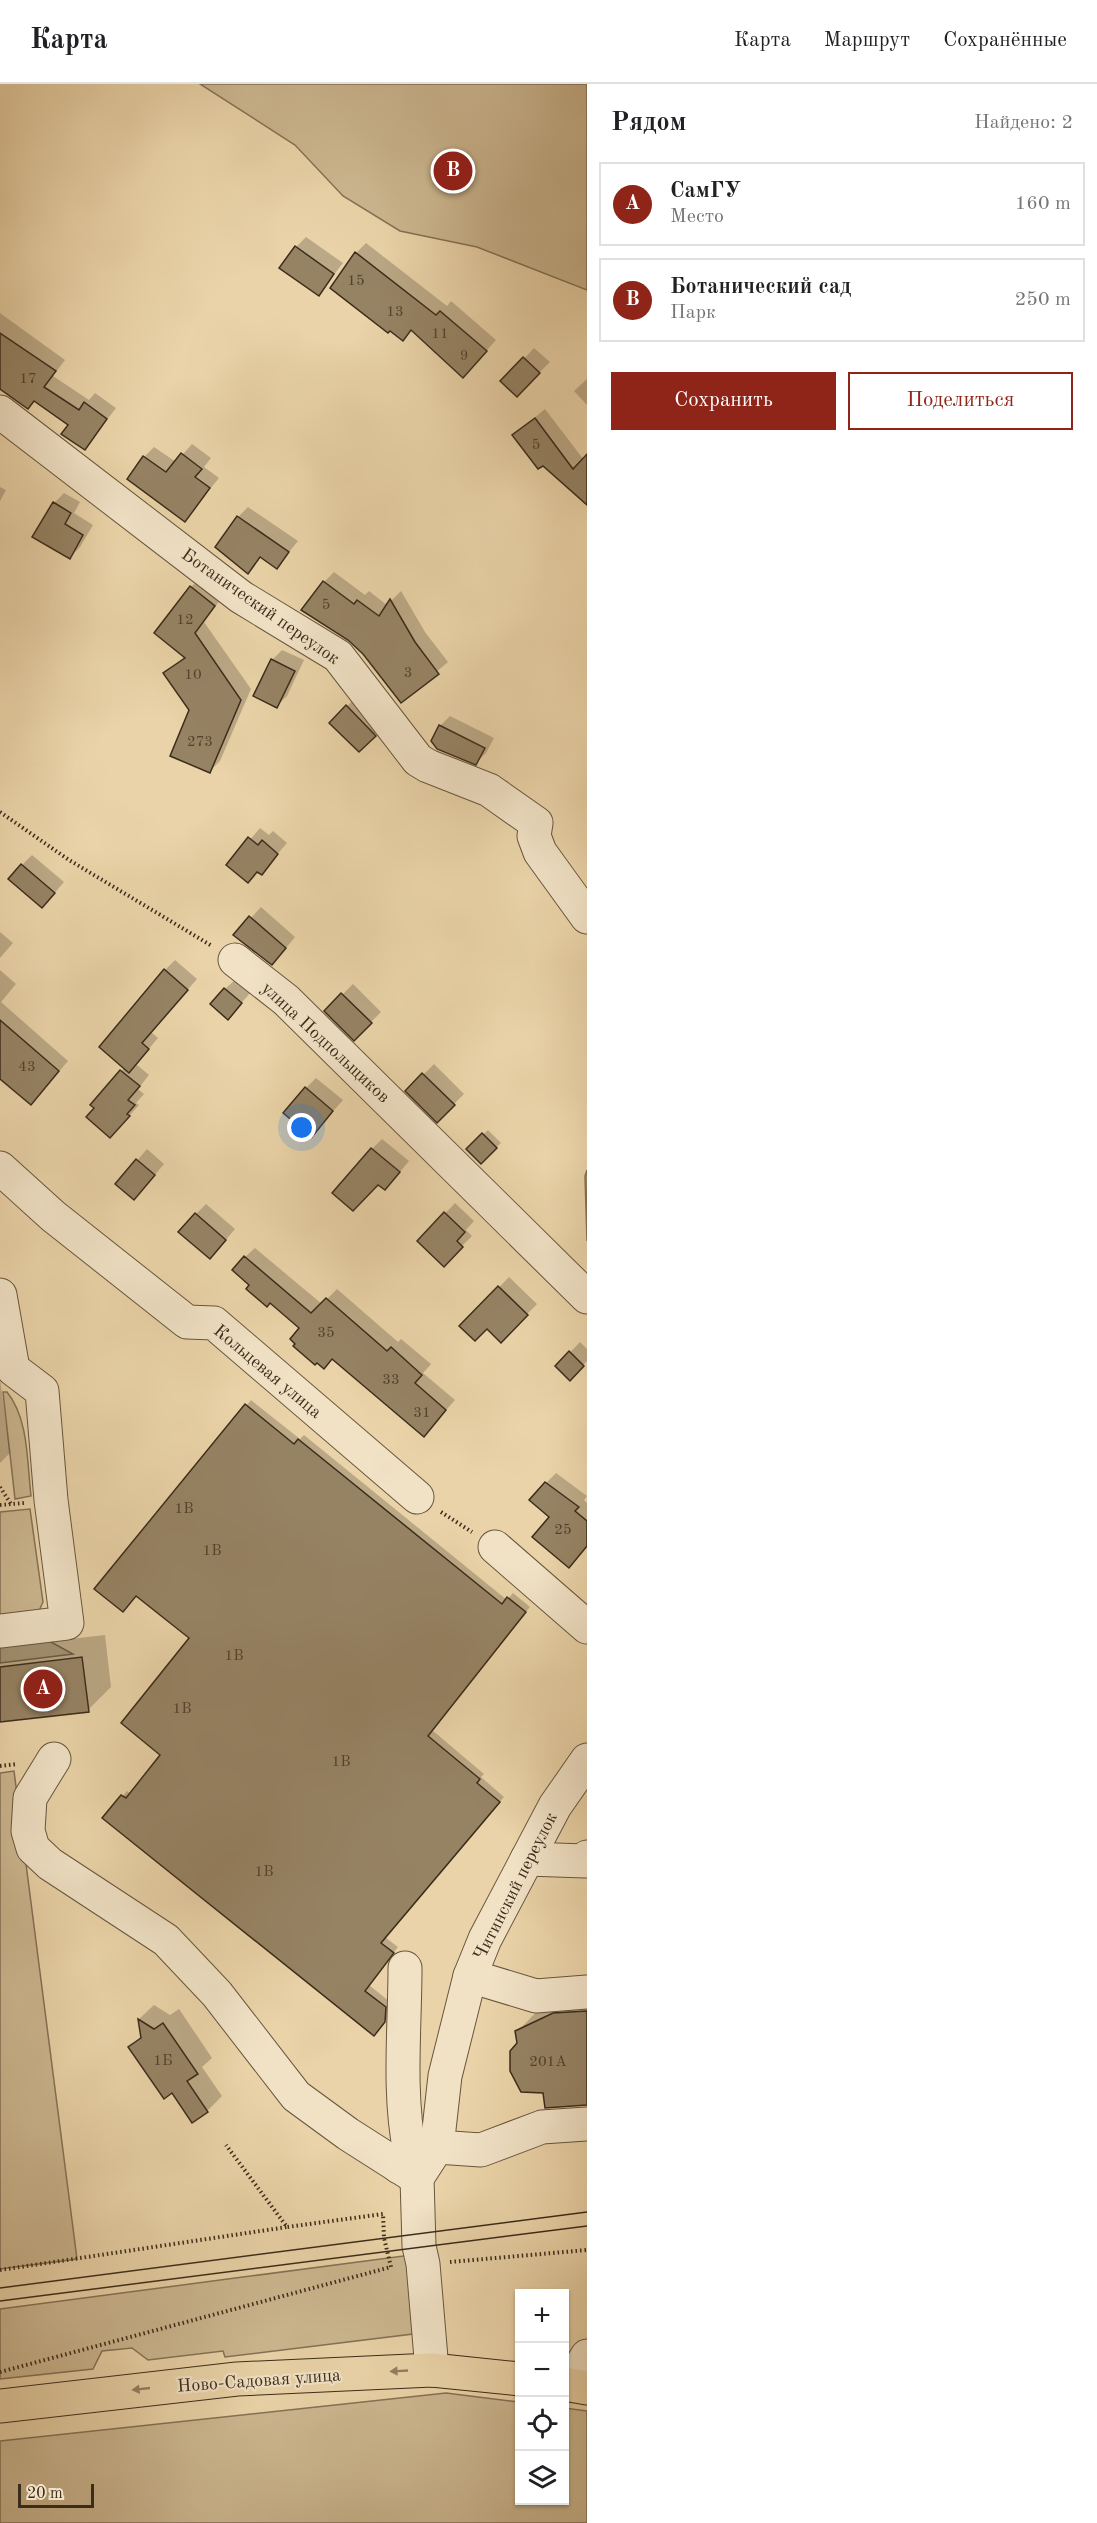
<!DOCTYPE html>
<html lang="ru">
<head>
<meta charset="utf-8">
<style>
  body { margin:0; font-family:"Old Standard TT",serif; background:#f2f2f2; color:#202124 }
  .controls { position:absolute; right:18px; bottom:18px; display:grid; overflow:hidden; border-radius:0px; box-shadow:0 2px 4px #0004 }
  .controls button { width:54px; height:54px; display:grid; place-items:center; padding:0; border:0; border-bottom:2px solid #e0e0e0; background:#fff; color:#202124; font:30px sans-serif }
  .scale { position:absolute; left:18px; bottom:15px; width:76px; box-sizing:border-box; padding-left:6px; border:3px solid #3b2c1b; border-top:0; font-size:16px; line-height:21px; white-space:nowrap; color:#3b2c1b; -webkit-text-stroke:4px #f1e2c6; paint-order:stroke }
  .you { position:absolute; left:302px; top:1044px; width:21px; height:21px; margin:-15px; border:4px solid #fff; border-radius:50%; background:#1a73e8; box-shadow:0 0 0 9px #1a73e833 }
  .badge { display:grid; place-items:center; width:39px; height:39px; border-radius:50%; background:#8f2418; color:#fff; font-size:20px; font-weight:700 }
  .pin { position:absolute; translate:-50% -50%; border:3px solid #fff; box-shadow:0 2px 6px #0006 }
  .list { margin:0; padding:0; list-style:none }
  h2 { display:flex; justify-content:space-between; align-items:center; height:78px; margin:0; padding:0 24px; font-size:26px }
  h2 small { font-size:20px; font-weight:400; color:#757577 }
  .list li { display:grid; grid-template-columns:39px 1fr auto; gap:18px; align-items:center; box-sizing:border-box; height:84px; margin:0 12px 12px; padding:0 12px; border:2px solid #e0e0e0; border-radius:0px }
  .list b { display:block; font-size:22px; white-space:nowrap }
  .list p { margin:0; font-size:20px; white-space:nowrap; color:#757577 }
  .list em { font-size:20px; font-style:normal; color:#757577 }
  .actions { display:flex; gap:12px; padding:18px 24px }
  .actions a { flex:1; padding:14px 0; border:2px solid #8f2418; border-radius:0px; text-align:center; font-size:21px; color:#8f2418 }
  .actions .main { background:#8f2418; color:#fff }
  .icon { flex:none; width:33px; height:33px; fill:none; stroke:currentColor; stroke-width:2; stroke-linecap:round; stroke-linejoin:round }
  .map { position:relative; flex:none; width:587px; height:2439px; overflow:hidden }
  header { display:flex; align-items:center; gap:36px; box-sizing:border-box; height:84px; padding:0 30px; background:#fff; border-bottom:2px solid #e0e0e0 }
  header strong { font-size:28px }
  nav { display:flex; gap:33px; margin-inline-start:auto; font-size:21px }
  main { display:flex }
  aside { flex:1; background:#fff }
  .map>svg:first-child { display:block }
</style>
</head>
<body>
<header>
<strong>Карта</strong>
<nav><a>Карта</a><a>Маршрут</a><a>Сохранённые</a></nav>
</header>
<main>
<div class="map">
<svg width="587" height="2439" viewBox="0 0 587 2439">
  <rect width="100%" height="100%" fill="#ead3a8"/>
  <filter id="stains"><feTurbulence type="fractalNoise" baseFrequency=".00333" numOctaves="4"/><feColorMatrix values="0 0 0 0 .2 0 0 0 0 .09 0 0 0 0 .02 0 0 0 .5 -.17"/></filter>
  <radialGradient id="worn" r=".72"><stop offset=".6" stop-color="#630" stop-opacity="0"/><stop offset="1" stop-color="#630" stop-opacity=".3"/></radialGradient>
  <g fill="#ccb790" stroke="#847256" stroke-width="1.5">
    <path d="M200,0h387v206l-110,-43 -77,-16 -57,-35 -48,-51z"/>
    <path d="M587,1086v71l-2,-65z"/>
    <path d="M3,1308h4c22,27 20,71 24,104l-16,3z"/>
    <path d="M30,1425l13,93 -4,9 -39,12v-111z"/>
    <path d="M40,1552l33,18 -73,9v-22z"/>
    <path d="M14,1687l63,488 -77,10v-496z"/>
    <path d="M411,2171l10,78 -196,24 -2,-6 -75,9 -16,-12 -30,3 -9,18 -93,10v-70z"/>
    <path d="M446,2309l73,9 1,98h44l1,-92 22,3v112h-587v-82z"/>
  </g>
  <g fill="#0003">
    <path d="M306,153l37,26 -24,31 -23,-47z"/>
    <path d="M366,159l81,63 4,-5 45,39 -23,26 -60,-37 -10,10 -13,-10 -34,-76z"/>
    <path d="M0,229l65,47 -12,16 36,24 6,-7 21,15 -31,40 -15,-23 -35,-25 -35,-15z"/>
    <path d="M534,264l16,14 -33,33 -14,-14z"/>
    <path d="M587,295v26l-13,-14z"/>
    <path d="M545,325l39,51 3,-3v46l-73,-68z"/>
    <path d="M192,360l19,14 -7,9 15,11 -34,42 -41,-63 10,-10 22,15z"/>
    <path d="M0,403l6,3 -6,11z"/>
    <path d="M64,409l16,9 -6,11 19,12 -13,22 -10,10 -16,-54z"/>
    <path d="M248,423l50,34 -21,26 -15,-11 -14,16 -10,-55z"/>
    <path d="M334,488l31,23 4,-4 18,14 14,-14 24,41 23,30 -46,39 -78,-119z"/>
    <path d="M201,493l23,18 -20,27 47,67 -31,72 -10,10 -19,-61 -26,-37 20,-17 6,-69z"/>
    <path d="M282,566l22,10 -17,36 -10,10 -5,-46z"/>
    <path d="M357,612l27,28 -25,26 -28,-27z"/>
    <path d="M450,632l44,22 -8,15 -10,10 -36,-37z"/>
    <path d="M260,744l9,7 4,-4 14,12 -26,30 -2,-2 -11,10 -20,-16z"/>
    <path d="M32,771l32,27 -12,14 -30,-31z"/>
    <path d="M261,823l34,30 -13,16 -47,-18z"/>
    <path d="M0,848l13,11 -13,15z"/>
    <path d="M175,876l22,19 -46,53 7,6 -22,26 13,11 -11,14 6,5 -8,9 3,2 -19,21 -28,-21 33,-38 40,-97z"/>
    <path d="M0,886l16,14 -15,18 67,59 -27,32 -41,-16z"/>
    <path d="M236,895l15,13 -13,15 -13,-18z"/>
    <path d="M353,900l28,28 -27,27 -28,-28z"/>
    <path d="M434,980l30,30 -27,27 -30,-30z"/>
    <path d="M316,994l27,22 -31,35 -6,-47z"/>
    <path d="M488,1046l13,13 -20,19 -13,-13z"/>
    <path d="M382,1055l27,22 -14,17 -23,-29z"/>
    <path d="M147,1065l17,15 -20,24 -27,-4z"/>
    <path d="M455,1119l19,18 -8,9 6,6 -28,28 -25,-23z"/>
    <path d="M206,1120l29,25 -15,18 -24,-33z"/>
    <path d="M255,1164l67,56 15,-15 61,53 3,-3 30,25 -8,9 32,27 -22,25 -100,-67 -81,-73 -7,-28z"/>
    <path d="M509,1193l28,27 -36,37 -14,-14 -26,-1z"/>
    <path d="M580,1258l7,7v12l-17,18 -13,-13z"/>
    <path d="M0,1295l10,74 -10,10z"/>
    <path d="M251,1316l49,39 4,-4 203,165 6,-7 17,14 -98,123 52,44 -3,3 23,20 -119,140 13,10 -29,38 21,17 -1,14 -11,13 -274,-211 23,-27 4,3 32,-40 28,-116 -55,-44 -39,-5z"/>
    <path d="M556,1389l31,23 -3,4 3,3v42l-8,10 -28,-38 -5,-34z"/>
    <path d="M105,1551l6,52 -23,23 -88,10v-73z"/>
    <path d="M587,1902v118l-40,2 -2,-15 -26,-48 -2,-11 27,-28z"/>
    <path d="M154,1921l16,10 9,-6 33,49 -10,9 20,29 -15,15 -34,-20 -43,-44 12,-12 -3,-16z"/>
  </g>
  <g fill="#968364" stroke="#3b2c1b" stroke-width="1.5">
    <path d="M295,162l39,28 -15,22 -40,-28z"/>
    <path d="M355,168l81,63 4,-4 47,40 -24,27 -52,-48 -8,11 -13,-10 -2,2 -58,-45z"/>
    <path d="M0,249l56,38 -12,16 35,23 5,-8 23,17 -22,31 -24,-16 7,-9 -34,-24 -6,8 -28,-20z"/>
    <path d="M523,273l17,16 -23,24 -17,-16z"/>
    <path d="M535,334l38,51 14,-15v51l-44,-39 -5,3 -26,-34z"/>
    <path d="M181,369l21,16 -7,8 15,11 -25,34 -58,-43 16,-23 23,16z"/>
    <path d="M53,418l18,11 -6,11 18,11 -13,24 -38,-22z"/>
    <path d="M237,432l52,36 -12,17 -17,-12 -12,17 -33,-27z"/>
    <path d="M323,497l31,23 3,-4 22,16 11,-17 25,43 24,32 -38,29 -38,-49 -15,-14 -47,-30z"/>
    <path d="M190,502l25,20 -20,27 46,67 -31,73 -40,-17 19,-46 -26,-37 22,-15 -31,-25z"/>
    <path d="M271,575l24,12 -18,37 -24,-12z"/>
    <path d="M346,621l30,31 -17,16 -30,-29z"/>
    <path d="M439,641l46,23 -9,17 -39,-16 -6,-8z"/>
    <path d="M248,753l10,8 4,-5 16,14 -16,21 -5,-3 -9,11 -22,-18z"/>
    <path d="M21,780l34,29 -13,15 -34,-29z"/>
    <path d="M249,832l37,32 -14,17 -39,-30z"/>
    <path d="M164,885l24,21 -46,53 7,6 -20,24 -30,-26z"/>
    <path d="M224,904l18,15 -14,17 -18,-16z"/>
    <path d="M341,909l31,30 -18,18 -30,-30z"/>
    <path d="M0,936l59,51 -28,34 -31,-26z"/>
    <path d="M120,986l20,16 -12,14 7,5 -8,9 3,2 -20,22 -24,-21 8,-9 -4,-3z"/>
    <path d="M422,989l33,32 -18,18 -32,-32z"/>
    <path d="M305,1003l28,24 -21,26 -29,-24z"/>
    <path d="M482,1049l15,15 -16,16 -15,-15z"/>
    <path d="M371,1064l29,24 -15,18 -7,-5 -25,26 -21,-18z"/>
    <path d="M136,1075l19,16 -21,25 -19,-16z"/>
    <path d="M444,1128l21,20 -8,9 6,6 -19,20 -27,-26z"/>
    <path d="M195,1129l31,27 -16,19 -32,-27z"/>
    <path d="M244,1172l67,57 15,-15 61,53 4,-4 31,28 -7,8 31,27 -22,27 -92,-78 -8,10 -7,-6 -2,2 -22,-19 2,-2 -5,-5 9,-11 -29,-25 -3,4 -21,-18 3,-4 -17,-15z"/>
    <path d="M498,1202l30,29 -27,28 -14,-14 -12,12 -16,-15z"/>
    <path d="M569,1267l15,15 -14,15 -15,-15z"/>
    <path d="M245,1320l49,40 4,-5 204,165 5,-7 19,15 -98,124 52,43 -3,4 23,19 -119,141 13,10 -29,38 21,16 -1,15 -11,14 -272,-218 19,-23 5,3 34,-43 -39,-32 68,-85 -53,-42 -13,16 -29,-23z"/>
    <path d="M545,1398l34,25 -4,4 12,10v25l-18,22 -37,-31 17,-20 -20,-17z"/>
    <path d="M82,1573l7,55 -89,10v-55z"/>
    <path d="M587,1927v94l-42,3 -2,-15 -22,-1 -11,-21v-20l7,-8 -2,-12 38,-18z"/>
    <path d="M138,1935l16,10 9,-6 35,51 -11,7 21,31 -16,11 -20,-30 -8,6 -36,-52 13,-9z"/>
  </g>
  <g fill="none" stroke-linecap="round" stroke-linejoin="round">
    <defs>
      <g id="minor">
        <path d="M0,328l241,185 97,59 80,104 10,6 61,24 47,33 -2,13 6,16 47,65"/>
        <path d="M235,876l51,40 301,297"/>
        <path d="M0,1084l53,48 134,106 27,1 203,174"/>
        <path d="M0,1211l13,74 29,22 9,109 16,123 -67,8"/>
        <path d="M495,1463l92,80"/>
        <path d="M54,1675l-24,39 -2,33 5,17 17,16 116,76 51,54 79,102 52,38 69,44"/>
        <path d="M527,1775l58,2 2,-4"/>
        <path d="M470,1892l66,20 51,-4"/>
        <path d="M437,2063l44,3 61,-23 45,-3"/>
        <path d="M399,2083l11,-15c-12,-59 -5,-124 -5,-184"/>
        <path d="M432,2286l-9,-106 -4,-18 -2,-68 20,-31 8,-71 25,-100 15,-37 70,-133 32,-46"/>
        <path d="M570,2300l17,-28"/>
      </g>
      <g id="major">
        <path d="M564,2300l23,4"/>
        <path d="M0,2322l237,-27 195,-9 88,9"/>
      </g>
    </defs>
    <use href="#minor" stroke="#67563e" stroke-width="35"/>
    <use href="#major" stroke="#3b2c1b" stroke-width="35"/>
    <g stroke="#3b2c1b" stroke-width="4" stroke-dasharray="1.5 3" stroke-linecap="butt">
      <path d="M0,728l69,48 143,86"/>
      <path d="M0,1403l11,17"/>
      <path d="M0,1421l24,-2"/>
      <path d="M441,1428l31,20"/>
      <path d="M0,1682l17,-2"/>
      <path d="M450,2178l137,-12"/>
      <path d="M0,2186l287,-43 -61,-82"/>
      <path d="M0,2288l391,-105 -7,-29 -1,-24 -96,13"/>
    </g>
    <use href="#minor" stroke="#f1e2c6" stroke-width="33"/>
    <use href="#major" stroke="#ead3a8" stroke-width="33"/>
    <g stroke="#3b2c1b" stroke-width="1.5">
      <path d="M0,2204l587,-76"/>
      <path d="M0,2217l587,-75"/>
    </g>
  </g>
  <defs><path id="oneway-solid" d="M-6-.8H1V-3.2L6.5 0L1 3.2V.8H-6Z" transform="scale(1.5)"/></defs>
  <g fill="#928062">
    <use href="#oneway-solid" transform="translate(399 2287) rotate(177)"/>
    <use href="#oneway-solid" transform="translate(141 2305) rotate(174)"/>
  </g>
  <g text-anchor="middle" stroke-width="4.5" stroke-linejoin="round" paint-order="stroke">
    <g font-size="15" fill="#52422d">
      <text x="356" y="201">15</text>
      <text x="395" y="232">13</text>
      <text x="440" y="254">11</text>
      <text x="464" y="276">9</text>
      <text x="28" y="299">17</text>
      <text x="536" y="365">5</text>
      <text x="326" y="525">5</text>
      <text x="185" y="540">12</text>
      <text x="408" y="593">3</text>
      <text x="193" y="595">10</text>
      <text x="200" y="662">273</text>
      <text x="27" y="987">43</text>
      <text x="326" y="1253">35</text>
      <text x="391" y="1300">33</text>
      <text x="422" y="1333">31</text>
      <text x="184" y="1429">1В</text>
      <text x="563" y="1450">25</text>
      <text x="212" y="1471">1В</text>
      <text x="234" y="1576">1В</text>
      <text x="182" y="1629">1В</text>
      <text x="341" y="1682">1В</text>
      <text x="264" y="1792">1В</text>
      <text x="163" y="1981">1Б</text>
      <text x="548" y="1982">201А</text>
    </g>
    <g font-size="18" fill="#3b2c1b" stroke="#f1e2c6">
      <text transform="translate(261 522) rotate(35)" y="6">Ботанический переулок</text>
      <text transform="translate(326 958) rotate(43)" y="6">улица Подпольщиков</text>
      <text transform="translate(268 1287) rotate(40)" y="6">Кольцевая улица</text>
      <text transform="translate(515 1802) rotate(-63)" y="6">Читинский переулок</text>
      <text transform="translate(259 2296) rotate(-4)" y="6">Ново-Садовая улица</text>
    </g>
  </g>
  <rect width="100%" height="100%" filter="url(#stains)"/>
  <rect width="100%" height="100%" fill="url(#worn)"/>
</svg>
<div class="controls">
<button>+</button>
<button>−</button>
<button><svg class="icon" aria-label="locate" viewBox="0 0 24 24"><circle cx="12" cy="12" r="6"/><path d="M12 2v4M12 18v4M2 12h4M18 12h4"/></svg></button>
<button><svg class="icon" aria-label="layers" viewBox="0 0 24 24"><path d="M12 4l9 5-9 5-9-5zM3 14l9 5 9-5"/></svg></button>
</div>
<div class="scale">20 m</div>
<div class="you"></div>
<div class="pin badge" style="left:43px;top:1605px">A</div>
<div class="pin badge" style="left:453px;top:87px">B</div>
</div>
<aside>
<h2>Рядом<small>Найдено: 2</small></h2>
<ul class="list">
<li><span class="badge">A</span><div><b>СамГУ</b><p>Место</p></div><em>160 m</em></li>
<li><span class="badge">B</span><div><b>Ботанический сад</b><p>Парк</p></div><em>250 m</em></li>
</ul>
<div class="actions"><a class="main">Сохранить</a><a>Поделиться</a></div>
</aside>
</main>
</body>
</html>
